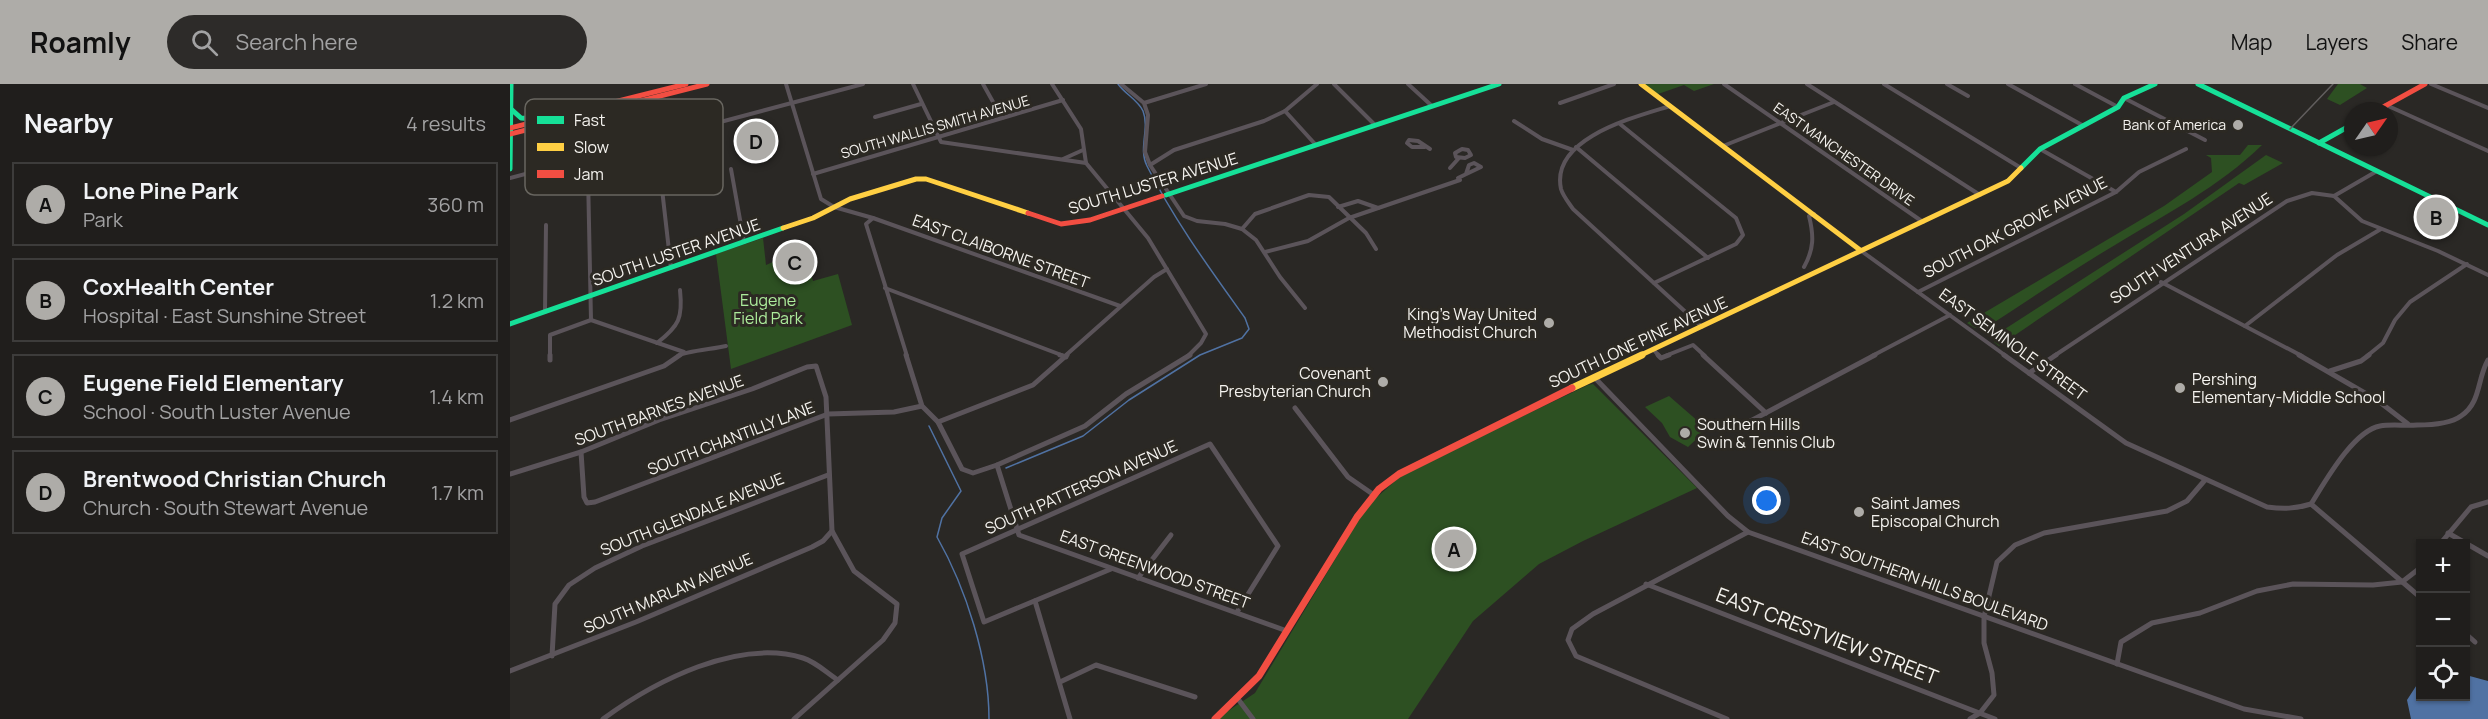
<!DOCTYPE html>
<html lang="en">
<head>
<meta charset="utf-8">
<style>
  body { margin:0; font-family:Manrope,sans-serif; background:#2d2b29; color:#f1f3f6 }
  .controls { position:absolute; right:18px; bottom:18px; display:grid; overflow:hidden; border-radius:0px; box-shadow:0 2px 4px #0004 }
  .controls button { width:54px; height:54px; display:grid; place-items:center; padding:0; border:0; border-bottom:2px solid #3d3c3b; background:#201e1c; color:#f1f3f6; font:30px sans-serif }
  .compass { position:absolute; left:1834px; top:18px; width:54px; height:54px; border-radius:50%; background:#201e1c; box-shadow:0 2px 4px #0004; rotate:56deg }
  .you { position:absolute; left:1257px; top:417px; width:21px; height:21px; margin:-15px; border:4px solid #fff; border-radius:50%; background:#1a73e8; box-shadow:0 0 0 9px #1a73e833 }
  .badge { display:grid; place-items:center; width:39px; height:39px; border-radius:50%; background:#aeaca8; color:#111; font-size:20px; font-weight:700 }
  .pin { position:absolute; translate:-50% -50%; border:3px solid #fff; box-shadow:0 2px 6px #0006 }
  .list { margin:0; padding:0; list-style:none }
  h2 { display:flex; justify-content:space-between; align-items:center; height:78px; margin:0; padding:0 24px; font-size:26px }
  h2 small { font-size:20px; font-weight:400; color:#a2a2a3 }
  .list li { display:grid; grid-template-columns:39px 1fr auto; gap:18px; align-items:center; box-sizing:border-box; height:84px; margin:0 12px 12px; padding:0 12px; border:2px solid #3d3c3b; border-radius:0px }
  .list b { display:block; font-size:22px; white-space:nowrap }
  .list p { margin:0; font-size:20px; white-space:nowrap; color:#a2a2a3 }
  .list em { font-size:20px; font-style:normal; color:#a2a2a3 }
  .icon { flex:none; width:33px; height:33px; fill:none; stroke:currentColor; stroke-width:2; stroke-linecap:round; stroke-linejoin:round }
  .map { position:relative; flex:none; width:1978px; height:635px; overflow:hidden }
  header { display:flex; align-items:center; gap:36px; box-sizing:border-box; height:84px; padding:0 30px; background:#aeaca8; color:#111 }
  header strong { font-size:28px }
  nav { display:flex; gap:33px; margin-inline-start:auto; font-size:21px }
  .search { width:420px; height:54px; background:#2d2b29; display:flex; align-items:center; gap:15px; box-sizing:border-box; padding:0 21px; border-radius:33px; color:#a2a2a3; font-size:22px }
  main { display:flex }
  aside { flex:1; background:#201e1c }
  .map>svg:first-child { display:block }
</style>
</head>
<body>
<header>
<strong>Roamly</strong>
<div class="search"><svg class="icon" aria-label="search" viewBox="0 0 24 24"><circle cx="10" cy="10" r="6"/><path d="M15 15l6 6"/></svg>Search here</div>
<nav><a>Map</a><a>Layers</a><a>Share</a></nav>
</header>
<main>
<aside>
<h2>Nearby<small>4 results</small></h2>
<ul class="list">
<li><span class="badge">A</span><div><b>Lone Pine Park</b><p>Park</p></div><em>360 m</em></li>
<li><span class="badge">B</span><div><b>CoxHealth Center</b><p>Hospital · East Sunshine Street</p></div><em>1.2 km</em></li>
<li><span class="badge">C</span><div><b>Eugene Field Elementary</b><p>School · South Luster Avenue</p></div><em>1.4 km</em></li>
<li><span class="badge">D</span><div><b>Brentwood Christian Church</b><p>Church · South Stewart Avenue</p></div><em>1.7 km</em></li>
</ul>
</aside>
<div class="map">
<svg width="1978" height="635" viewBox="0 0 1978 635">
  <rect width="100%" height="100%" fill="#2a2825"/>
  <g fill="#2d5022">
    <path d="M1134,0h70l-20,7 -10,-6 -26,9z"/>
    <path d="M1828,0h22l7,4 -27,17 -13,-6z"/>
    <path d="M1738,61h14c-43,42 -96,69 -147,100 -44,26 -86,55 -128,82l-12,1 -8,-5 197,-117 48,-34 -1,-14 -5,-3h34z"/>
    <path d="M1756,71l17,8 -39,22 -5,-2 -240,163 -5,-4v-6l190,-122z"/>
    <path d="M253,154l3,27 25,-11 2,3 12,-3 8,27 25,-7 14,51 -121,44 -15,-115z"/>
    <path d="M1083,300l104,104 -114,53 -44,23 -66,57 -65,98h-192l39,-26 103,-172 16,-21 30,-27 184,-88z"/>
    <path d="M1159,312l38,33 -19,18 -18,-10 -8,-14 -17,-16z"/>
  </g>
  <path fill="#5072a3" d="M1956,591l22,6v38h-77l-4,-19 13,-20v16h46z"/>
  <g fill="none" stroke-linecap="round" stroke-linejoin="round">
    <g stroke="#5072a3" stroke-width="1.5">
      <path d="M419,342l32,65 -19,27 -5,19c29,51 52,123 52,182"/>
      <path d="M496,384l77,-32 46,-36 71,-45 42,-17 7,-9 -4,-11c-35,-49 -71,-98 -98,-152 -9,-18 3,-37 -4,-55 -5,-11 -18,-17 -25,-27"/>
    </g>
    <g stroke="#5b545a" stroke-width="4">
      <path d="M276,0l35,115 13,8 39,11 -7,6 41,132"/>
      <path d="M403,0l28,58 145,21"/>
      <path d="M473,0l19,34"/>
      <path d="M542,0l29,45 5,34 62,75 58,96 -5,9 -13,13"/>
      <path d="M611,0l23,19 4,12 -3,37 5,13 34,51 13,5 28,3 17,5 14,11 24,37 25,31"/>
      <path d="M824,0l41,41"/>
      <path d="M898,0l24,22"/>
      <path d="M1214,0l199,138"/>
      <path d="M1297,0l173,111"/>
      <path d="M1374,0l137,84"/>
      <path d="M1437,0l21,12"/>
      <path d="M1498,0l74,41"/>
      <path d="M1565,0l43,23"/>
      <path d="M1921,0l57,24"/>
      <path d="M1614,14l81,42"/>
      <path d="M634,19l62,-19"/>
      <path d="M1050,19l54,-19"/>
      <path d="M1876,21l102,46"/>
      <path d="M1160,22c-35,11 -120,32 -109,83 2,7 8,14 12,20l129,118"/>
      <path d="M775,27l30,33"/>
      <path d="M365,33l46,-13"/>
      <path d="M1004,37l28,18 31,11"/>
      <path d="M1110,40l116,94 7,17 -7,9 -82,39"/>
      <path d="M1213,62l111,-44"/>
      <path d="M915,63h-13l-5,-4 2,-3 9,1 12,8"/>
      <path d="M1066,63l132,111"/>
      <path d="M952,65l6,1 3,5 -6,3 -9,-1 -1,-4z"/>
      <path d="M1530,65l76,43"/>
      <path d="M75,74l3,17 3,145 93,32"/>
      <path d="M553,75l20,-9"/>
      <path d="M640,81l24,-15 90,-29 21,-10 32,-27"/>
      <path d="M940,84l9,-10"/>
      <path d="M221,85l13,73"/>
      <path d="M303,90l250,-74"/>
      <path d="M0,94l353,-94"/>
      <path d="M948,94l23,-11 -7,-4 -5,2 -3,9"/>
      <path d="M152,105l9,79"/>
      <path d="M1824,112l28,25 76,30 50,24"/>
      <path d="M828,123l20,-6 20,7"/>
      <path d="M363,134l247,88"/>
      <path d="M732,145l13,-15 54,-19 20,2 37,36 10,16"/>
      <path d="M1350,166l146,106"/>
      <path d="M755,168l43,-11 41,-23 111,-38"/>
      <path d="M1294,183c10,-18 10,-31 5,-51l5,-2"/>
      <path d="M1651,198l141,74"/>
      <path d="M375,204l179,68"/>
      <path d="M1408,208l198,-100 23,-20 47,-23"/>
      <path d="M35,228l1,-87"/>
      <path d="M1735,242l92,-71 44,-26"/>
      <path d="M147,259c22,-17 26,-25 23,-53"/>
      <path d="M1143,265l6,7"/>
      <path d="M40,272v-21l41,-15"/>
      <path d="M168,272c7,-5 36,-7 48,-10"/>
      <path d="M555,272l89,-79 13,-8"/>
      <path d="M1155,272l28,-11 12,11"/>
      <path d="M1362,272l78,-41"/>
      <path d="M1544,272l233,-155 25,-8 22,3 43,-25"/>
      <path d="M1857,272l16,-13 12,-23 15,-18 57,-38"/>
    </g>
    <g stroke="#5b545a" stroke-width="5">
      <path d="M40,271v5"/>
      <path d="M396,271l16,51 16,16 24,47 11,4 24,-8 22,70 268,96"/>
      <path d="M550,271l6,2"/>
      <path d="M1148,271l3,3 8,-3"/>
      <path d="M1193,271l63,58"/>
      <path d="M1494,271l122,88 141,64c16,2 28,2 44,-3 14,-22 42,-73 69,-78 11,-2 25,0 37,-1 13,0 33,-1 44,-9 20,-13 16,-37 27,-56"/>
      <path d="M1789,271l78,45 31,24"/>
      <path d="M1820,287l31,-10 8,-6"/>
      <path d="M1519,289l27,-18"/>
      <path d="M1084,293l134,139 20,16 496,177 57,10"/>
      <path d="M785,324l53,69 26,18"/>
      <path d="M0,336l154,-54 16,-11"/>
      <path d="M428,338l95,-37 34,-30"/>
      <path d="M1233,341l132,-70"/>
      <path d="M71,368l3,45 3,6 8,-1 233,-88 66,-2 28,-6"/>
      <path d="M487,381l88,-39 41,-32 64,-39"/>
      <path d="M0,390l71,-22 78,-32 93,-31 55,-22 9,-1 10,31 6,134 22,40 43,33 -2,19 -12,17 -89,79"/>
      <path d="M1801,420l109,93"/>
      <path d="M1938,449l40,23"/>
      <path d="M1930,460l31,-37 17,-5"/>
      <path d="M601,485l-127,53 -22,-68 248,-110 68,102 -41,66"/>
      <path d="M628,494l33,-43"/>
      <path d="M1136,500l349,135"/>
      <path d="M525,517l35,118"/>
      <path d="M1956,550l9,8"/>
      <path d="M42,572l3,-52 14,-19 26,-17 47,-22 186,-71"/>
      <path d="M1607,580l4,-22 31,-19 48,-10 57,-22 36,-7 80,1 29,-3 18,-14"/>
      <path d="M0,587l126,-49 176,-75 11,-6 9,-10"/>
      <path d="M550,598l36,-17 99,32"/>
      <path d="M728,615l15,20"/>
      <path d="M93,635c52,-38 135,-81 200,-61 13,4 24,15 35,22"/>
      <path d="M1217,635l-151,-63 -8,-16 4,-11 21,-15 155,-82"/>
      <path d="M1460,635l10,-6 14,-18 -2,-22 -8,-30v-26l13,-55 18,-17 29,-12 123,-22 20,-10 18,-21"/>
    </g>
    <g stroke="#16e098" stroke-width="5">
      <path d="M1688,0l290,141"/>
      <path d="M1,25l10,9 15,1"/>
      <path d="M1809,59l34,-19"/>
      <path d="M1511,84l19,-19 78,-42 6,-9 31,-14"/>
      <path d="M0,85l1,-85"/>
      <path d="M656,111l333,-111"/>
      <path d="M0,240l273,-96"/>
    </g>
    <g stroke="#ffcf43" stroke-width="5">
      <path d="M1131,0l219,166"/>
      <path d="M273,144l30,-10 37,-19 66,-20h10l102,34"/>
      <path d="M1129,272l369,-175 13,-13"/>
    </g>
    <path stroke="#ffcf43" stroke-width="7" d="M1062,304l70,-33"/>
    <g stroke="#f24e42" stroke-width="5">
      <path d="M1866,27l49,-27"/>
      <path d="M0,44l176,-44"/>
      <path d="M0,50l197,-50"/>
      <path d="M518,129l33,11 29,-4 72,-24"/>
    </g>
    <path stroke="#f24e42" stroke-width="7" d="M705,635l44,-43 98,-159 22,-28 20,-15 173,-86"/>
    <path stroke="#615e5e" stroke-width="1.5" d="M1780,45l43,-45"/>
  </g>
  <g fill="#aeaca8" stroke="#2c2923" stroke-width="2">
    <circle cx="1728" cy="41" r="6"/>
    <circle cx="1039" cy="239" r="6"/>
    <circle cx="873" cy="298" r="6"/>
    <circle cx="1670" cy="304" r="6"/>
    <circle cx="1175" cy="349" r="6"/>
    <circle cx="1349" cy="428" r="6"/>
  </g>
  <g text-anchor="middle" stroke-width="6" stroke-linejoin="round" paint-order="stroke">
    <g font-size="14" fill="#f5f3ef" stroke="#2c2923" text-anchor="end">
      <text x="1716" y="46">Bank of America</text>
    </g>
    <g font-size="14" fill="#f5f3ef" stroke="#2c2923">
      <text transform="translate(425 43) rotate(-16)" y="5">SOUTH WALLIS SMITH AVENUE</text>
      <text transform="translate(1334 70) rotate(35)" y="5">EAST MANCHESTER DRIVE</text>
    </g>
    <g font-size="16" fill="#f5f3ef" stroke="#2c2923">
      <text transform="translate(643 99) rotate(-17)" y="6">SOUTH LUSTER AVENUE</text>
      <text transform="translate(1505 143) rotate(-27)" y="6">SOUTH OAK GROVE AVENUE</text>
      <text transform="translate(1681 164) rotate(-33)" y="6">SOUTH VENTURA AVENUE</text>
      <text transform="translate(491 167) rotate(20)" y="6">EAST CLAIBORNE STREET</text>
      <text transform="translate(166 168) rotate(-19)" y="6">SOUTH LUSTER AVENUE</text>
      <text transform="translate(1128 258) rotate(-25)" y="6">SOUTH LONE PINE AVENUE</text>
      <text transform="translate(1503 260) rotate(36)" y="6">EAST SEMINOLE STREET</text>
      <text transform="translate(149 326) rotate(-20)" y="6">SOUTH BARNES AVENUE</text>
      <text transform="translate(221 354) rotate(-21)" y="6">SOUTH CHANTILLY LANE</text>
      <text transform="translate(571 403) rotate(-24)" y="6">SOUTH PATTERSON AVENUE</text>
      <text transform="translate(182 430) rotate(-22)" y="6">SOUTH GLENDALE AVENUE</text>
      <text transform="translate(645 485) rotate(20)" y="6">EAST GREENWOOD STREET</text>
      <text transform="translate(1415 497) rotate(20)" y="6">EAST SOUTHERN HILLS BOULEVARD</text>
      <text transform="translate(158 509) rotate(-23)" y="6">SOUTH MARLAN AVENUE</text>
    </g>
    <g font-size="16" fill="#aceb9b" stroke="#2c2923">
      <text x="258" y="222">Eugene<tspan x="258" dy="18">Field Park</tspan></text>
    </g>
    <g font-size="16" fill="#f5f3ef" stroke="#2c2923" text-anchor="start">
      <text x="1027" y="236" text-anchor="end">King's Way United<tspan x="1027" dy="18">Methodist Church</tspan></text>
      <text x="861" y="295" text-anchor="end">Covenant<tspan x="861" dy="18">Presbyterian Church</tspan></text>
      <text x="1682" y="301">Pershing<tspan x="1682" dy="18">Elementary-Middle School</tspan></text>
      <text x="1187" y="346">Southern Hills<tspan x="1187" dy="18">Swin &amp; Tennis Club</tspan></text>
      <text x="1361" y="425">Saint James<tspan x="1361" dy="18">Episcopal Church</tspan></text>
    </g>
    <g font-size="20" fill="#f5f3ef" stroke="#2c2923">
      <text transform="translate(1317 552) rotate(21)" y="7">EAST CRESTVIEW STREET</text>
    </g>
  </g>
  <rect x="15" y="15" width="198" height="96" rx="9" fill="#2c2923" stroke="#686660" stroke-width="1.5"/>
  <rect x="27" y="32" width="27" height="8" fill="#16e098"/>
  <rect x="27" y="59" width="27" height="8" fill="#ffcf43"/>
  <rect x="27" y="86" width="27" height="8" fill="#f24e42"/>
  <g font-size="16" fill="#f5f3ef">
    <text x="64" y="42">Fast</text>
    <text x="64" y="69">Slow</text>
    <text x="64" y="96">Jam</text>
  </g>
</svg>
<div class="controls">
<button>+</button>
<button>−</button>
<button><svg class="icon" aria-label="locate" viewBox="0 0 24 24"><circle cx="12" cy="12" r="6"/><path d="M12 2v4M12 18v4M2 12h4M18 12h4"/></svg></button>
</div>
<svg class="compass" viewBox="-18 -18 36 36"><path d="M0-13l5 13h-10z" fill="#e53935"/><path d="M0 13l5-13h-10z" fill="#a2a2a3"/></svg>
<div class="you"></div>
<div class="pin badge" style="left:944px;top:465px">A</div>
<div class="pin badge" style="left:1926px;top:133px">B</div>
<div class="pin badge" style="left:285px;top:178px">C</div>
<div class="pin badge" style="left:246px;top:57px">D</div>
</div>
</main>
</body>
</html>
